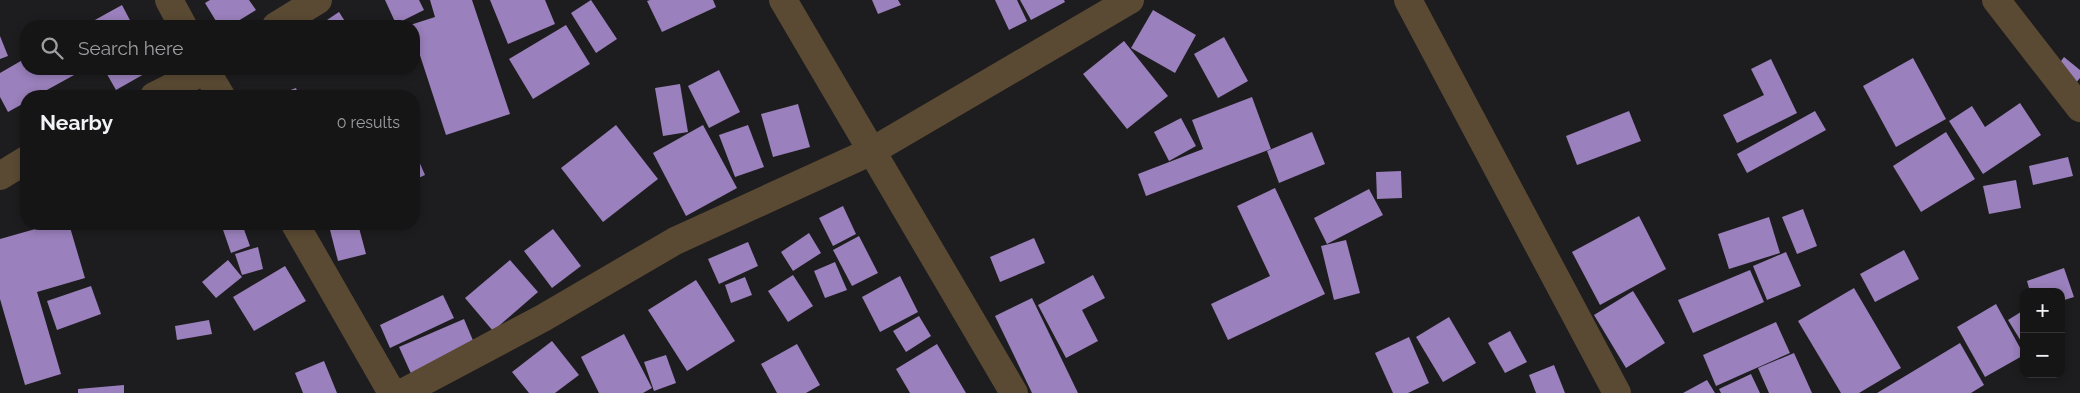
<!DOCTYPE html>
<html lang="en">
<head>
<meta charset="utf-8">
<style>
  body { margin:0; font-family:Raleway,sans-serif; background:#1f1e1f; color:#f1f3f6 }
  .controls { position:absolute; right:15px; bottom:15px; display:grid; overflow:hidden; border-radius:10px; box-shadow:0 2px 8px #0003 }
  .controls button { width:45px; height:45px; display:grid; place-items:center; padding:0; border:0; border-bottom:1px solid #353435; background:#161516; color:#f1f3f6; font:25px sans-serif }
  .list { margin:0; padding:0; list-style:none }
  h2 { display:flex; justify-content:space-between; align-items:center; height:65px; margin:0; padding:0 20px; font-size:21px }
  h2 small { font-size:16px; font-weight:400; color:#9e9fa1 }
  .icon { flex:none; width:28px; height:28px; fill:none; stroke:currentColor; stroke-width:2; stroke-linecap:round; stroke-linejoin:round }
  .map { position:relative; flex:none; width:2080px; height:393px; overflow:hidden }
  .search { position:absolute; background:#161516; box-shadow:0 2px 8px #0003; left:20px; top:20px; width:400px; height:55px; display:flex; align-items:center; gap:12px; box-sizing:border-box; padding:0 18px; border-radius:20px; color:#9e9fa1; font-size:19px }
  .panel { position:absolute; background:#161516; box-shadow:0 2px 8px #0003; left:20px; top:90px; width:400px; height:140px; border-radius:20px }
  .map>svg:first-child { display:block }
</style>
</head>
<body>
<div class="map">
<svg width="2080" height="393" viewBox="0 0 2080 393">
  <rect width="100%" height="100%" fill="#1d1c1e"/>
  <g fill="#9a80bc">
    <path d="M210,0h39l7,10 -26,16h-11l-14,-23z"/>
    <path d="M385,0h34l5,10 -28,14z"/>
    <path d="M430,0h42l38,114 -64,21 -32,-98v-11h-7l28,-9z"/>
    <path d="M490,0h55l10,24 -47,20z"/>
    <path d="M591,0l26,39 -21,14 -25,-40z"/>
    <path d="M650,0h63l3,7 -54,25 -15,-31z"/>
    <path d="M872,0h26l3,5 -23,9z"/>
    <path d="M995,0h22l10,21 -18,9z"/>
    <path d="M1020,0h44l1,2 -34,18z"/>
    <path d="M122,5l11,21h-49z"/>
    <path d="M1153,10l43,25 -21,38 -44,-25z"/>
    <path d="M339,12l9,14h-30z"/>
    <path d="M566,25l24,39 -57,35 -24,-40z"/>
    <path d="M0,36l8,20 -8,3z"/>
    <path d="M1224,37l24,44 -30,17 -24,-44z"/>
    <path d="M1124,41l44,55 -41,33 -44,-55z"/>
    <path d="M2064,57l16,13v8l-11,13 -19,-15z"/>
    <path d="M26,58v11h59l-49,27h-10v6l-18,10 -8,-15v-24z"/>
    <path d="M1913,58l33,61 -50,28 -33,-61z"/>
    <path d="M1771,59l26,54 -60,30 -14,-28 41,-20 -13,-26z"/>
    <path d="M104,69h49l-37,21z"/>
    <path d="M719,70l21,42 -31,16 -21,-42z"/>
    <path d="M680,84l8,48 -25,4 -8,-48z"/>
    <path d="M296,88l3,8h-25z"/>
    <path d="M1252,97l19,52 -125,47 -8,-22 65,-25 -11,-29z"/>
    <path d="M2020,103l21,32 -58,39 -34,-53 23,-15 13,21z"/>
    <path d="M798,104l12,43 -37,10 -12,-43z"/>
    <path d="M1629,111l12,30 -64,24 -11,-29z"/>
    <path d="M1815,111l11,19 -79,43 -10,-19z"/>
    <path d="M1181,118l15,28 -27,15 -15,-29z"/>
    <path d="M616,125l42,54 -55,43 -42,-54z"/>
    <path d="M703,125l34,63 -51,28 -33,-63z"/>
    <path d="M748,125l16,42 -29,10 -16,-42z"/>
    <path d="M1312,132l13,32 -46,19 -12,-32z"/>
    <path d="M1946,132l29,47 -54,33 -28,-46z"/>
    <path d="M414,150l11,25 -11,5z"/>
    <path d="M2068,157l5,19 -40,9 -4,-19z"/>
    <path d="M1401,171l1,27 -25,1 -1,-27z"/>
    <path d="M2016,180l5,28 -32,6 -6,-28z"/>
    <path d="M1275,188l50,106 -97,46 -17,-36 59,-28 -33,-70z"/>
    <path d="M1369,189l14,26 -56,29 -13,-26z"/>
    <path d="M843,206l13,28 -23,12 -14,-28z"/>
    <path d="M1803,209l14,37 -20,8 -15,-37z"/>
    <path d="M1639,216l27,53 -66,36 -28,-53z"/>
    <path d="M1769,217l11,36 -51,16 -11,-35z"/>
    <path d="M53,224h16l16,54 -48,14 24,82 -36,11 -25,-86v-60z"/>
    <path d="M221,224h21l8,22 -19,7z"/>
    <path d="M337,224h21l8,30 -28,7 -9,-35z"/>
    <path d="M553,229l28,37 -29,22 -28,-37z"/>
    <path d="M809,233l12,20 -28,18 -12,-19z"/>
    <path d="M859,236l19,37 -26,13 -19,-36z"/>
    <path d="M1034,238l11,25 -45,19 -10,-25z"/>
    <path d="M1346,240l14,53 -26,7 -13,-54z"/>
    <path d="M748,242l10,24 -39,18 -11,-25z"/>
    <path d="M258,247l5,22 -21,6 -7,-21z"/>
    <path d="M1904,250l15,29 -44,23 -15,-28z"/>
    <path d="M1786,252l15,34 -34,14 -14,-34z"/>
    <path d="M228,260l14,17 -26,21 -14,-16z"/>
    <path d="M510,260l28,32 -45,39 -28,-33z"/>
    <path d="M835,262l12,28 -22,8 -11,-27z"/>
    <path d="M285,266l21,35 -52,30 -21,-34z"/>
    <path d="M2064,268l10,29 -13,4v-9h-31l-3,-11z"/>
    <path d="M1750,270l14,32 -71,31 -15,-33z"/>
    <path d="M793,275l20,31 -25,16 -20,-31z"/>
    <path d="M1093,275l12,23 -23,12 16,31 -32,17 -28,-53z"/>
    <path d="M900,276l18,36 -38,20 -18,-35z"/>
    <path d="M745,277l7,18 -21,8 -6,-18z"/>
    <path d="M696,280l39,61 -48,30 -39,-61z"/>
    <path d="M91,286l10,28 -44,16 -10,-29z"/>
    <path d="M1854,288l47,80 -42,25h-18l-43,-72z"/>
    <path d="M1633,291l32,52 -39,25 -32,-53z"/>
    <path d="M443,295l11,23 -64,30 -10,-23z"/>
    <path d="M1032,298l46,95h-46l-37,-77z"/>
    <path d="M1996,304l28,51 -39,22 -28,-50z"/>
    <path d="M2024,310v36l-16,-26z"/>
    <path d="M919,316l12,20 -25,16 -13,-21z"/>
    <path d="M1449,317l27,46 -33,19 -27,-45z"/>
    <path d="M464,319l13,31 -64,28 -14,-31z"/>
    <path d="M209,320l3,14 -35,6 -2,-14z"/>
    <path d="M1776,322l14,31 -74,33 -13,-31z"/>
    <path d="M1510,331l17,31 -22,11 -17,-30z"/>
    <path d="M624,334l28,54 -9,5h-44l-18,-36z"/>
    <path d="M1409,337l20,46 -21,10h-15l-18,-40z"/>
    <path d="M552,341l27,34 -24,18h-26l-17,-21z"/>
    <path d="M1960,343l24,42 -13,8h-94z"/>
    <path d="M797,344l23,41 -14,8h-29l-16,-29z"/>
    <path d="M937,344l29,49h-56l-14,-24z"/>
    <path d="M1794,353l18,40h-43l-11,-25z"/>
    <path d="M666,355l10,28 -22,8 -10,-29z"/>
    <path d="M324,361l13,32h-34l-8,-20z"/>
    <path d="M1554,365l11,28h-29l-7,-18z"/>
    <path d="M1751,374l9,19h-39l-2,-4z"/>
    <path d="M1707,380l8,13h-32z"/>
    <path d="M124,385v8h-46v-4z"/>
  </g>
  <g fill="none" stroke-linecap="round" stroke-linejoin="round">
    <g stroke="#5a4a33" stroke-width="28">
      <path d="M169,0l14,26"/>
      <path d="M783,0l231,393"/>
      <path d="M1408,0l209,393"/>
      <path d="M1996,0l84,108"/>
      <path d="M276,26l42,-26"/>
      <path d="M205,69l16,27"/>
      <path d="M154,96l54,-27"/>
      <path d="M0,176l26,-16"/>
      <path d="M295,224l97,169"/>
      <path d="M402,393l141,-75 132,-77 197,-90 258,-151"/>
    </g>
  </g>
</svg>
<div class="controls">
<button>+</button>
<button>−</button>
</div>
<div class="search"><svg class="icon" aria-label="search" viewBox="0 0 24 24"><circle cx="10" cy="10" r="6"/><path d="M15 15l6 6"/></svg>Search here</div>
<section class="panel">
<h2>Nearby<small>0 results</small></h2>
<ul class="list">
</ul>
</section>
</div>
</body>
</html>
